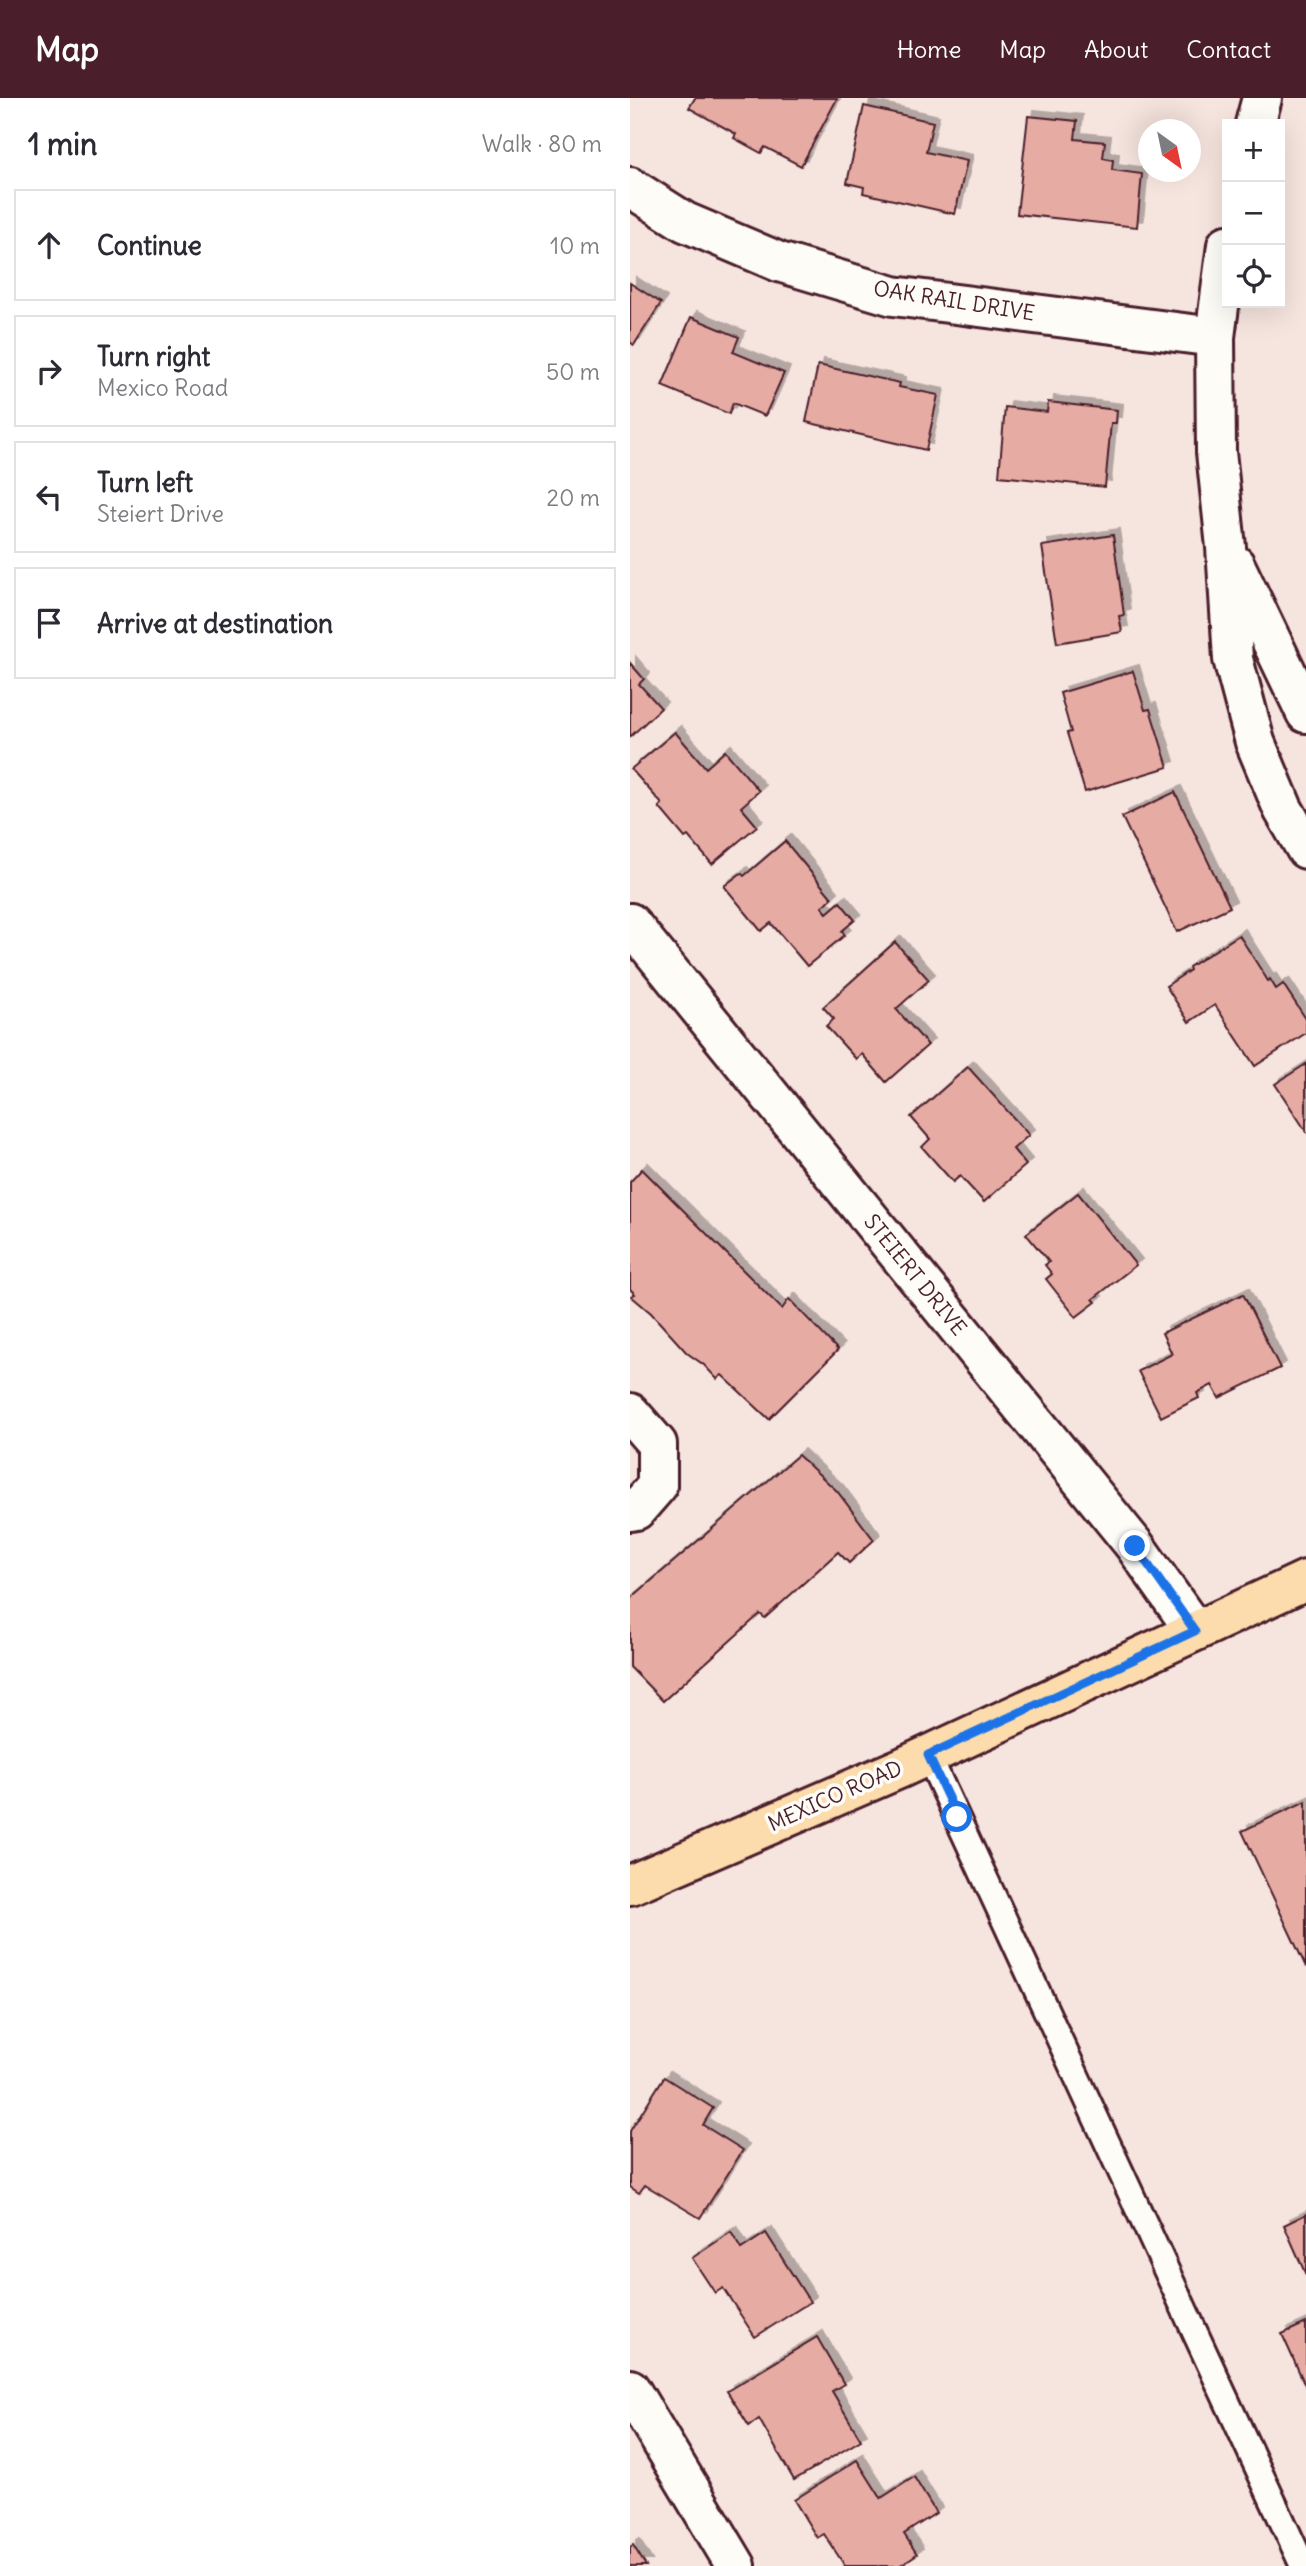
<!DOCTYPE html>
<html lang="en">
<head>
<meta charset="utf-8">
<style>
  body { margin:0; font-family:Delius,sans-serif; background:#f7f7f7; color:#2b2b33 }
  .controls { position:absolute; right:21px; top:21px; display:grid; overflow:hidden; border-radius:0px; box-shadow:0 7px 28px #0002 }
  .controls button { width:63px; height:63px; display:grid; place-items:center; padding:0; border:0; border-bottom:2px solid #e1e1e2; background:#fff; color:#2b2b33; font:35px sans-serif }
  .compass { position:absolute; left:508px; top:21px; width:63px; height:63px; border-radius:50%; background:#fff; box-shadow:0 7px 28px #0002; rotate:147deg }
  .stop { position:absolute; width:21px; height:21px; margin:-16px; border:5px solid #1a73e8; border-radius:50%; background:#fff }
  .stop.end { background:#1a73e8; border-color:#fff; box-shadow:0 2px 7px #0008 }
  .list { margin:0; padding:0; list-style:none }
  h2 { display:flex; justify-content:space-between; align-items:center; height:91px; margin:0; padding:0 28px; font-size:30px }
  h2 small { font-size:23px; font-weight:400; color:#7c7c81 }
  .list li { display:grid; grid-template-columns:46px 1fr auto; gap:21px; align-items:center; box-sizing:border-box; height:112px; margin:0 14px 14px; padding:0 14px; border:2px solid #e1e1e2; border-radius:0px }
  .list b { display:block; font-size:26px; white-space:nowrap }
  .list p { margin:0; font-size:23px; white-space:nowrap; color:#7c7c81 }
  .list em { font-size:23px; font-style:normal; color:#7c7c81 }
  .icon { flex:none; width:38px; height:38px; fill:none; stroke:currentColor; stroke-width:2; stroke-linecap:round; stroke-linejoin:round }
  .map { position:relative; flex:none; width:676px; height:2468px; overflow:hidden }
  header { display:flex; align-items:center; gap:42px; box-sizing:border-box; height:98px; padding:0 35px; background:#4a1f2b; color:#fff }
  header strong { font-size:33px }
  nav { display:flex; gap:38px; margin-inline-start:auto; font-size:24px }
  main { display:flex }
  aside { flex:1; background:#fff }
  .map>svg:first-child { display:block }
</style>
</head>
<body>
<header>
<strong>Map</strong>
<nav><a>Home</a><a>Map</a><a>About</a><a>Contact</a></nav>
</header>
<main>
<aside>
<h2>1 min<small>Walk · 80 m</small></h2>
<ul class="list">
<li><svg class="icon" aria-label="ahead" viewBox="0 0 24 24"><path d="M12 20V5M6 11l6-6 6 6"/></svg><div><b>Continue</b></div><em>10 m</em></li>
<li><svg class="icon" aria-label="right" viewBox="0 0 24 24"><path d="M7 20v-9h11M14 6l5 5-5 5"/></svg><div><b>Turn right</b><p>Mexico Road</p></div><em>50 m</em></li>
<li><svg class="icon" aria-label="left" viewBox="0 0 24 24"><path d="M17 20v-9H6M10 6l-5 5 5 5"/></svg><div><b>Turn left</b><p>Steiert Drive</p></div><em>20 m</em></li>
<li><svg class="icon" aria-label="arrive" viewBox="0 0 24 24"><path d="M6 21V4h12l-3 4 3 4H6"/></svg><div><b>Arrive at destination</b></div></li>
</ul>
</aside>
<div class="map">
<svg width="676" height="2468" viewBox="0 0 676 2468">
  <defs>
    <filter id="shadow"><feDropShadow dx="6" dy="-6" stdDeviation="0" flood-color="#0004"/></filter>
  </defs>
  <rect width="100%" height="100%" fill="#f6e4de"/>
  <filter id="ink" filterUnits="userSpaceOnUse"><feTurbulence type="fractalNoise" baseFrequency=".0143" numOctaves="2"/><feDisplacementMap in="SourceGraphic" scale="14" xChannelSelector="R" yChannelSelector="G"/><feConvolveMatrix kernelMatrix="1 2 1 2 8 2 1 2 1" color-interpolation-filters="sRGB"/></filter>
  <g filter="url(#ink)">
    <g fill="#e6aca4" stroke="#4a1f2b" stroke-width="2" filter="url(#shadow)">
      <path d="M65,0h140l2,1 -36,67 -36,-19 -4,6 -27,-15 2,-4 -47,-26z"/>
      <path d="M234,8l69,16 -7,30 41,9 -12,53 -92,-21 1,-6 -17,-4z"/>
      <path d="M398,18l49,5 -2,18 30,3 -2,16 10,2 -1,10 30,4 -5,53 -120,-13z"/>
      <path d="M0,185l31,20 -27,42 -4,-3z"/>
      <path d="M61,219l48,20 -6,15 51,21 -19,43 -32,-13 -4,11 -67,-28z"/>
      <path d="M188,267l82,18 -1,4 39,8 -12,55 -120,-28z"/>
      <path d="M418,304l69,8 -1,13h-5l-6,64 -106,-11 6,-69 42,5z"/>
      <path d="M483,437l11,80 -5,1 3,16 -65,11 -15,-97z"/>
      <path d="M0,565l14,16 -5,5 22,24 -31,29z"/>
      <path d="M503,573l12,39 5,-1 18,58 -83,25 -18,-59 4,-1 -11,-39z"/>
      <path d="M45,634l31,36 19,-17 34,40 -18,16 16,19 -45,38 -24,-28 -3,2 -26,-31 3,-3 -31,-35z"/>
      <path d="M545,694l55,115 -53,25 -55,-115z"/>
      <path d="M155,743l47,57 -10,9 5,6 13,-11 15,18 -13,11 3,4 -38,31 -36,-43 -10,8 -37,-45 17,-13 3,3z"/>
      <path d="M609,837l29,46 2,-2 6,10 7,-5 23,35v14l-51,33 -40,-61 -26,17 -23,-36 24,-16 -1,-3z"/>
      <path d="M265,844l34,38 -33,29 32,36 -42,37 -24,-28 -6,5 -30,-33 8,-7 -11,-12z"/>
      <path d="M676,966v67l-31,-47z"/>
      <path d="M338,969l61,68 -16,14 13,16 -42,37 -24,-26 -7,6 -31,-35 8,-8 -19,-22z"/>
      <path d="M12,1071l140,140 7,-10 49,51 -69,69 -47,-44 -5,4 -13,-14 -17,-12 -36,-40 -20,-17 4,-2 -5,-5v-107z"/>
      <path d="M448,1095l58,72 -43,34 3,3 -20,15 -30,-38 6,-5 -7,-9 4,-3 -23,-28z"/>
      <path d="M613,1196l37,74 -61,30 -7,-13 -15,8 2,5 -38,19 -23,-46 34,-17 -10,-21z"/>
      <path d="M168,1357l39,36 37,49 -25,23 -11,-11 -73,66 -5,-4 -97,87 -33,-34v-68z"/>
      <path d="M676,1703v166l-64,-136z"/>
      <path d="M34,1979l49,31 -10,17 40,25 -43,68 -55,-33 -6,8 -9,-6v-56z"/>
      <path d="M676,2116v61l-22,-50z"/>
      <path d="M101,2134l10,17 25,-16 44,69 -55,35 -32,-49 -8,5 -23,-35z"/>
      <path d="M676,2225v64l-24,-53z"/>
      <path d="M187,2239l27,47 -12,7 29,49 -67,40 -35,-61 -10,7 -22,-35z"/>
      <path d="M227,2362l24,38 33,-21 22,36 -32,21 13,20 -18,12h-54l-21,-32 -7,4 -23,-38z"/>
      <path d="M3,2447l13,21h-16v-19z"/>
    </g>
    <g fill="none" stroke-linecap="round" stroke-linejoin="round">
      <defs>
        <path id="lane" d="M298,1657l375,811"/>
        <g id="street">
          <path d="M625,26l7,-26"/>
          <path d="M0,89l55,35 94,40 114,34 322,41"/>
          <path d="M597,147l-12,92 1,115 10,95 7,112 22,83 28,67 23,40"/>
          <path d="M605,467l71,148"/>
          <path d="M0,825l505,623 60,85"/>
          <path d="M0,1315l27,31v42l-21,24 -6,1"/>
          <path d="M0,2291l106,177"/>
        </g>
        <path id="primary" d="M0,1787l271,-117 405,-188"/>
      </defs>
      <use href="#lane" stroke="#4a1f2b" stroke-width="30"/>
      <use href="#street" stroke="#4a1f2b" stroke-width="44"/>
      <use href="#primary" stroke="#4a1f2b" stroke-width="44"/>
      <use href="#lane" stroke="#fdfcf7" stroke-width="24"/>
      <use href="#street" stroke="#fdfcf7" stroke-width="38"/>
      <use href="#primary" stroke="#fcdcac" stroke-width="38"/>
    </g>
  </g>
  <g fill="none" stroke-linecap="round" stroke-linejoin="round" filter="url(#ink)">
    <path stroke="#1a73e8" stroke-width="9" d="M327,1719l-29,-62 267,-124 -60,-85"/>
  </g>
  <g text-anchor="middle" stroke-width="7" stroke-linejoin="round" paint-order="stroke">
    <g font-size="21" fill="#4a1f2b" stroke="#fdfcf7">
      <text transform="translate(324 203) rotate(9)" y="7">OAK RAIL DRIVE</text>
      <text transform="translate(285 1177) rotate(51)" y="7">STEIERT DRIVE</text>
      <text transform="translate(205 1698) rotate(-24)" y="7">MEXICO ROAD</text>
    </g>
  </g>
</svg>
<div class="controls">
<button>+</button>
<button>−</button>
<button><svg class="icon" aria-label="locate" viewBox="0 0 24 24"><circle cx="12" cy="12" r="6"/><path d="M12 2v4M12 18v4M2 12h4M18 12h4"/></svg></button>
</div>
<svg class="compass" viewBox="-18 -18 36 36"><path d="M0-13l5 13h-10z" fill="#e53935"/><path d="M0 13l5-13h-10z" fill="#7c7c81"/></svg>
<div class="stop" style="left:327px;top:1719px"></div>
<div class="stop end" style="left:505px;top:1448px"></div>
</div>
</main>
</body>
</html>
